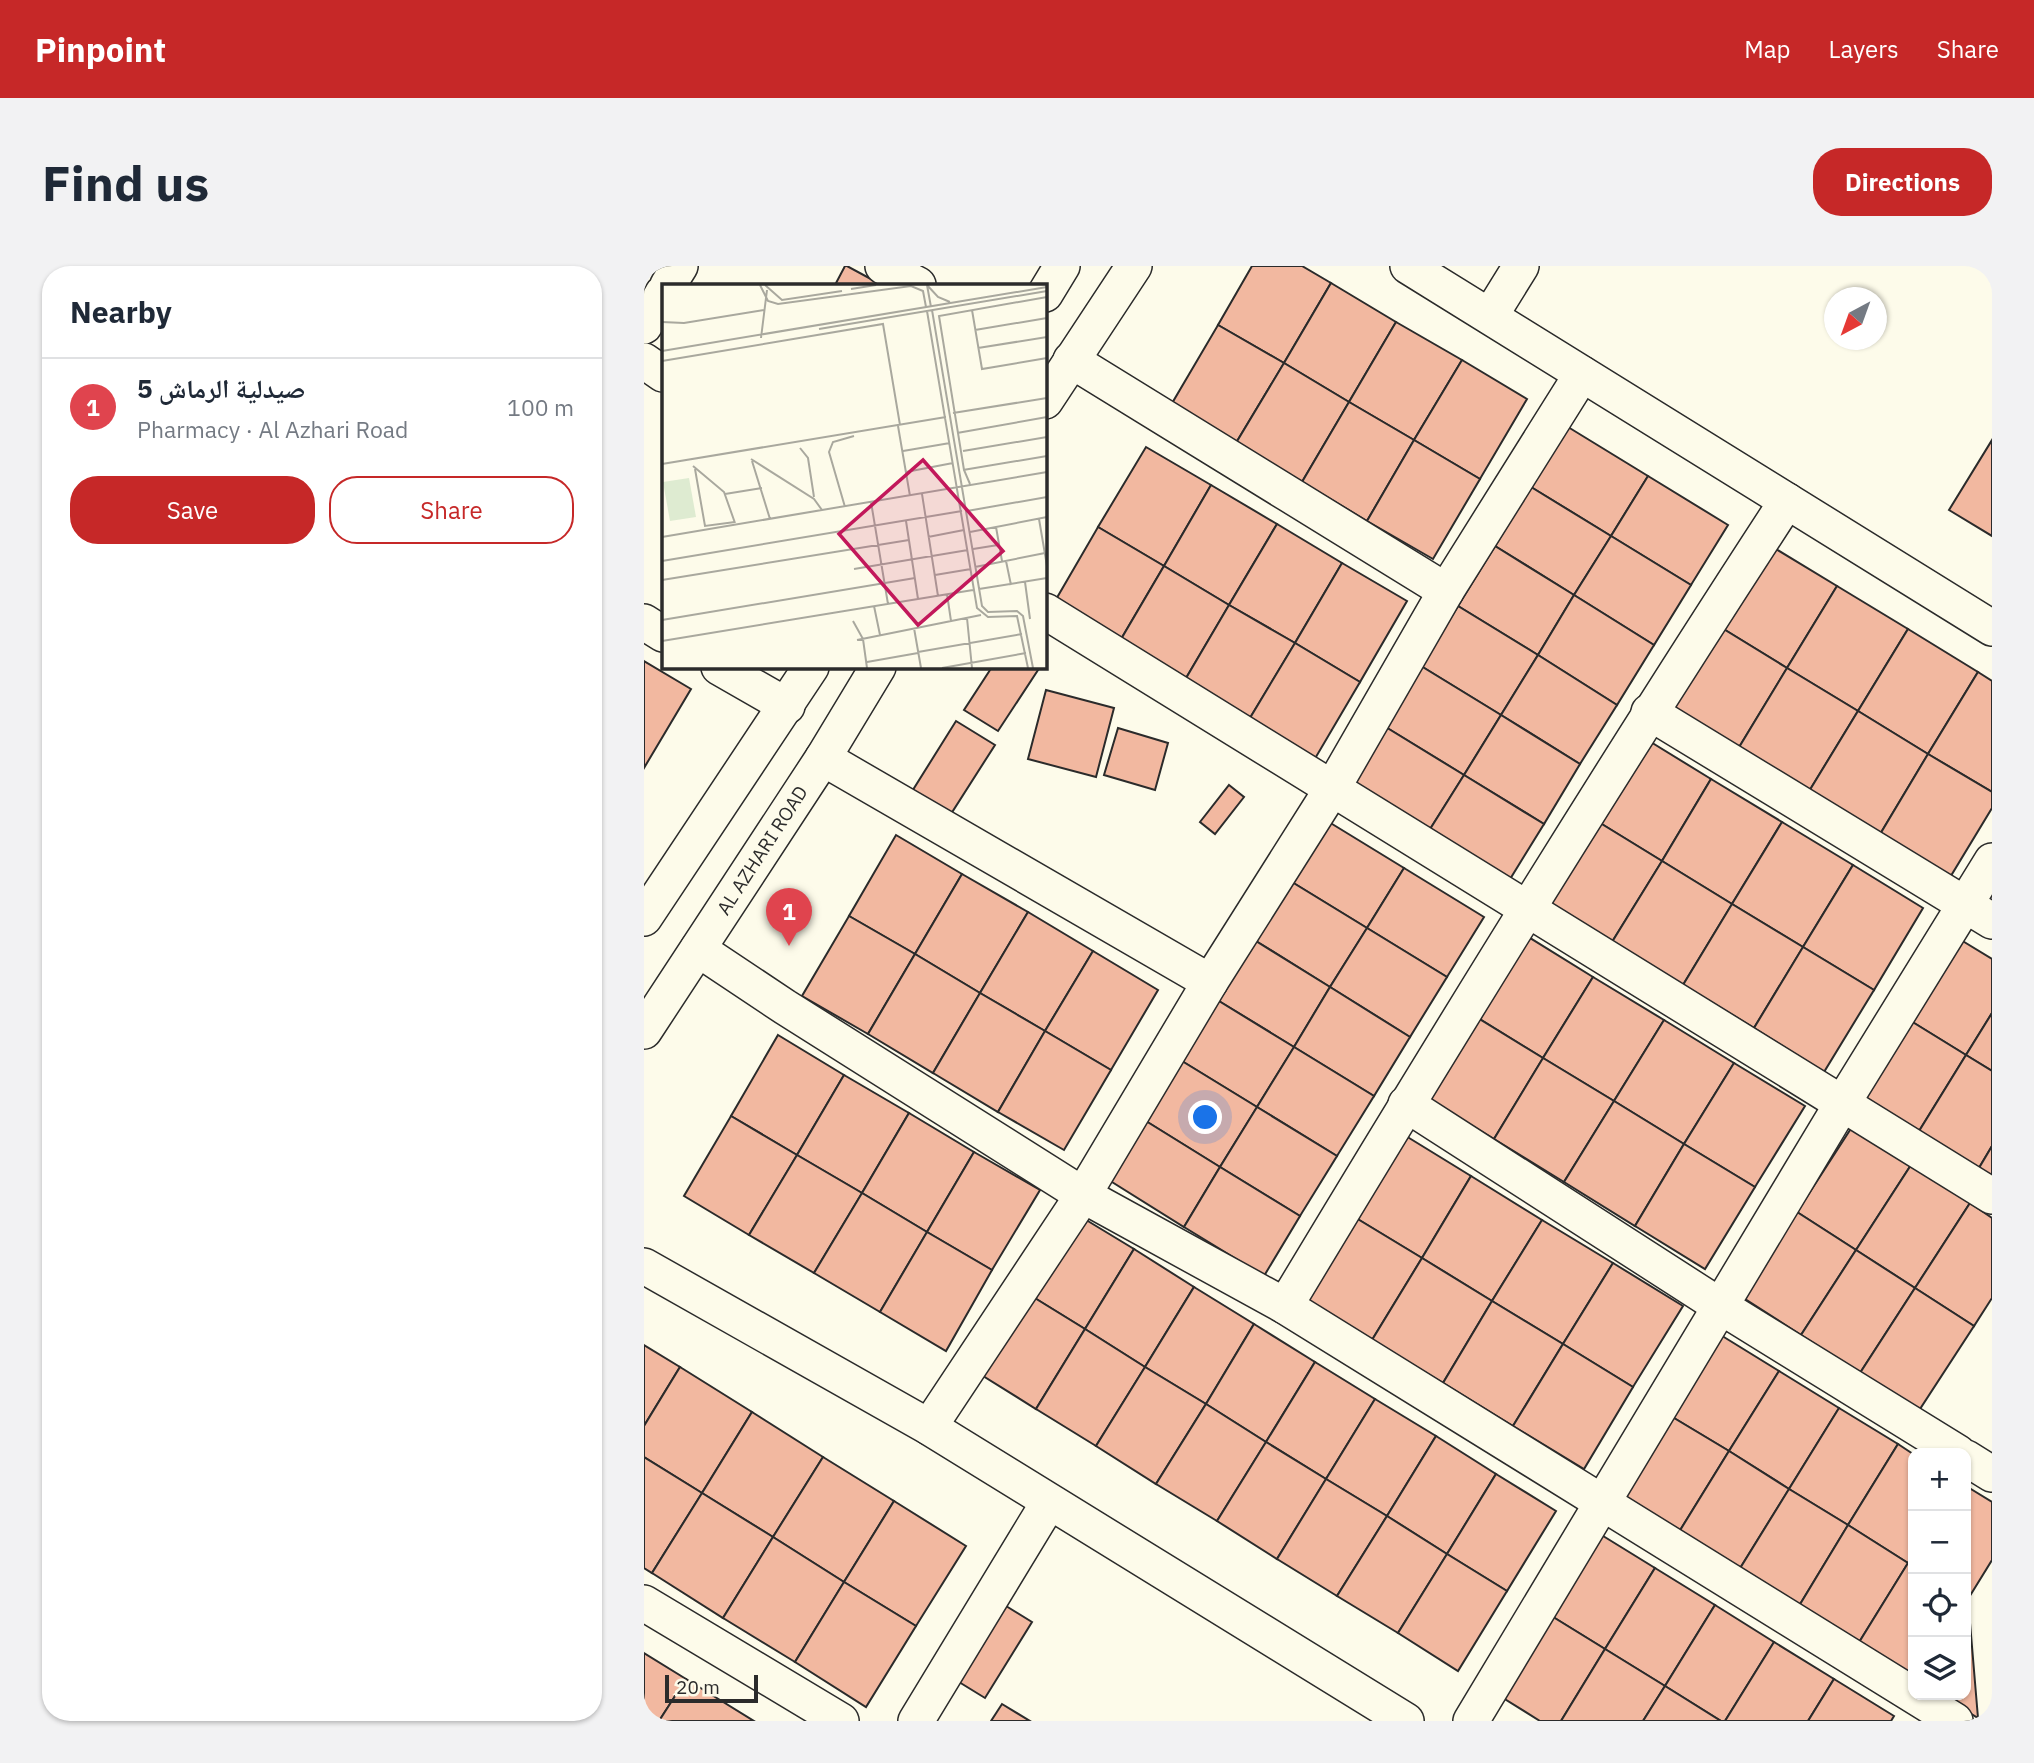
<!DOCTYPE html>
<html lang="en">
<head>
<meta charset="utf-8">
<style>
  body { margin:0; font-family:"IBM Plex Sans","Noto Naskh Arabic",sans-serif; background:#f2f2f3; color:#1f2937 }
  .controls { position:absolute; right:21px; bottom:21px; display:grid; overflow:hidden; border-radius:14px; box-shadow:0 2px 5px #0004 }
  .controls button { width:63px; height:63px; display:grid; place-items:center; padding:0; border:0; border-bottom:2px solid #e0e1e3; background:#fff; color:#1f2937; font:35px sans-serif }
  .compass { position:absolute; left:1180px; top:21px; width:63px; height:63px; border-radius:50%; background:#fff; box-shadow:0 2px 5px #0004; rotate:221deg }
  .scale { position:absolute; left:21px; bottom:18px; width:93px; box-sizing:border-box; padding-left:7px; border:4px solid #2b2b2b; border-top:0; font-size:19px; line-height:24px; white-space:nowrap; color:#2b2b2b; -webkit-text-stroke:5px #fdfbea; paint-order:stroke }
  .you { position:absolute; left:562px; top:852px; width:24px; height:24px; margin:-18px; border:5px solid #fff; border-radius:50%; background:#1a73e8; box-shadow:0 0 0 10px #1a73e833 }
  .badge { display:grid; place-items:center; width:46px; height:46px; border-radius:50%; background:#c62828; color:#fff; font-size:23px; font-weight:700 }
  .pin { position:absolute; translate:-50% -58px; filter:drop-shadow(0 2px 4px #0008) }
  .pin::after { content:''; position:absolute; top:37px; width:24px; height:21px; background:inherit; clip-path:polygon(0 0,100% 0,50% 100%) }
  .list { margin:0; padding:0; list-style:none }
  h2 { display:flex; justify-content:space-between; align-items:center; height:91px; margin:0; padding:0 28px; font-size:30px }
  h2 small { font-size:23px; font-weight:400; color:#747a83 }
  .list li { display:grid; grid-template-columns:46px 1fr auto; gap:21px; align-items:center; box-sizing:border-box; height:98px; padding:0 28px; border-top:2px solid #e0e1e3 }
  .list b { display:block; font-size:26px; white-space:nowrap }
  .list p { margin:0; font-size:23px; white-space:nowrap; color:#747a83 }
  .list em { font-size:23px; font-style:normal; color:#747a83 }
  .actions { display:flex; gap:14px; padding:21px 28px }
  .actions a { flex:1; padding:16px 0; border:2px solid #c62828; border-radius:28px; text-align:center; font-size:24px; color:#c62828 }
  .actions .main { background:#c62828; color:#fff }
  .icon { flex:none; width:38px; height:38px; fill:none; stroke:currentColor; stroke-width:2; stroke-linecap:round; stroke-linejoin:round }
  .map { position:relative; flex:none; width:1348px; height:1455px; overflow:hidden; border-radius:28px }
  header { display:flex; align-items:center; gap:42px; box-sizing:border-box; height:98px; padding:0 35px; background:#c62828; color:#fff }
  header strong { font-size:33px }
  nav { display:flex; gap:38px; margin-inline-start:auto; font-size:24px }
  .intro { display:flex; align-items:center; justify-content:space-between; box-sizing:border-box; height:168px; padding:0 42px }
  h1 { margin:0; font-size:49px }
  .button { padding:18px 32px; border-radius:28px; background:#c62828; color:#fff; font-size:24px; font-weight:700 }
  main { display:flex; gap:42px; padding:0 42px }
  aside { flex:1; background:#fff; border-radius:28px; box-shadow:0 2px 5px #0004 }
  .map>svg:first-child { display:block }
</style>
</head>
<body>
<header>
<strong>Pinpoint</strong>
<nav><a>Map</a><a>Layers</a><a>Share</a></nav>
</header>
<div class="intro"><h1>Find us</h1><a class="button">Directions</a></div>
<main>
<aside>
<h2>Nearby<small></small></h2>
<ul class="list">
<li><span class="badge" style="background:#e0444e">1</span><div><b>صيدلية الرماش 5</b><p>Pharmacy · Al Azhari Road</p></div><em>100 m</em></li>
</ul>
<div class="actions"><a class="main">Save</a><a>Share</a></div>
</aside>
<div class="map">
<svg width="1348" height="1455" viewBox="0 0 1348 1455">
  <rect width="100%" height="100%" fill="#fdfbea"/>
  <g fill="#f2b8a0" stroke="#2b2b2b" stroke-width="2">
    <path d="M201,0h2l35,19h-47z"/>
    <path d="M608,0h50l29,17 -47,80 -66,-38z"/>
    <path d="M687,17l65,39 -47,80 -65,-39z"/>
    <path d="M752,56l66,38 -48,80 -65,-38z"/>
    <path d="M574,59l66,38 -48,80 -65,-38z"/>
    <path d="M818,94l65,39 -47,80 -66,-39z"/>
    <path d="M640,97l65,39 -47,80 -66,-39z"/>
    <path d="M705,136l65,38 -47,81 -65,-39z"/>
    <path d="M924,161l80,49 -37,60 -80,-49z"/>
    <path d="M770,174l66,39 -47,80 -66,-38z"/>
    <path d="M1348,174v96l-43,-26z"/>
    <path d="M502,181l65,38 -47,81 -66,-39z"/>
    <path d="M1004,210l80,49 -37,60 -80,-49z"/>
    <path d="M567,219l66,39 -48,81 -65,-39z"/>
    <path d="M887,221l80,49 -37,59 -79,-49z"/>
    <path d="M633,258l65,39 -47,80 -66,-38z"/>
    <path d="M454,261l66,39 -47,80 -66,-38z"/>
    <path d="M967,270l80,49 -37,60 -80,-50z"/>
    <path d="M1122,277l71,43 -50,82 -70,-43z"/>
    <path d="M851,280l79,49 -36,60 -80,-49z"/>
    <path d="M698,297l65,38 -47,81 -65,-39z"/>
    <path d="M520,300l65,39 -47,80 -65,-39z"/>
    <path d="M1193,320l71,43 -50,82 -71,-43z"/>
    <path d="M930,329l80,50 -37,60 -79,-50z"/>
    <path d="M585,339l66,38 -48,80 -65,-38z"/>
    <path d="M814,340l80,49 -37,60 -80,-49z"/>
    <path d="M1073,359l70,43 -49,81 -71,-43z"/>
    <path d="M1264,363l70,43 -50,82 -70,-43z"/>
    <path d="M651,377l65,39 -47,80 -66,-39z"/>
    <path d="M894,389l79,50 -37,59 -79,-49z"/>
    <path d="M0,395l47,28 -47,79z"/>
    <path d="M777,400l80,49 -37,60 -80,-49z"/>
    <path d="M348,401h48l-42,64 -34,-21z"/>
    <path d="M1143,402l71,43 -50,82 -70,-44z"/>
    <path d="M1334,406l14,9v111l-64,-38z"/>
    <path d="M402,424l68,18 -18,69 -68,-18z"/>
    <path d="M1214,445l70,43 -49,82 -71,-43z"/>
    <path d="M857,449l79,49 -36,60 -80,-49z"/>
    <path d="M312,455l39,24 -46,72 -38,-24z"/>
    <path d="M740,460l80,49 -37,59 -80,-49z"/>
    <path d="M474,462l50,15 -13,47 -51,-15z"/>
    <path d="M997,470l70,43 -49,82 -70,-43z"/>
    <path d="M1284,488l64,38v16l-43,71 -70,-43z"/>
    <path d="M820,509l80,49 -37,60 -80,-50z"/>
    <path d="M1067,513l71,43 -50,82 -70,-43z"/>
    <path d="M585,519l15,12 -29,37 -15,-12z"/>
    <path d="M948,552l70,43 -50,81 -70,-43z"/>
    <path d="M680,553l80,49 -37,60 -80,-49z"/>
    <path d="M1138,556l71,43 -50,82 -71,-43z"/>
    <path d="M252,569l66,39 -47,80 -66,-38z"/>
    <path d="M1018,595l70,43 -49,81 -71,-43z"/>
    <path d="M1209,599l70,43 -49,82 -71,-43z"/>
    <path d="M760,602l80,49 -37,60 -80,-49z"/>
    <path d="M318,608l66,38 -48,81 -65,-39z"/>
    <path d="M643,613l80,49 -37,59 -79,-49z"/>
    <path d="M1088,638l71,43 -49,81 -71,-43z"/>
    <path d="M384,646l65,39 -48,80 -65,-38z"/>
    <path d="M205,650l66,38 -47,80 -66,-38z"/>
    <path d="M723,662l80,49 -37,60 -80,-50z"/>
    <path d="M878,667l71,44 -50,81 -70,-43z"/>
    <path d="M1312,671l36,22v54l-26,42 -60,-37z"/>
    <path d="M607,672l79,49 -36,60 -80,-49z"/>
    <path d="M1159,681l71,43 -50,82 -70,-44z"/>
    <path d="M449,685l65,39 -47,80 -66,-39z"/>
    <path d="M271,688l65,39 -47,80 -65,-39z"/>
    <path d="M949,711l71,43 -50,81 -71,-43z"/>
    <path d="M686,721l80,50 -36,59 -80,-49z"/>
    <path d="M336,727l65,38 -47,81 -65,-39z"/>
    <path d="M570,732l80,49 -37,60 -80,-49z"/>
    <path d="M1348,747v58l-26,-16z"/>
    <path d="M829,749l70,43 -49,81 -71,-43z"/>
    <path d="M1262,752l60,37 -50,81 -60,-37z"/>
    <path d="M1020,754l70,43 -50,81 -70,-43z"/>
    <path d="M401,765l66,39 -47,80 -66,-38z"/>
    <path d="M134,769l66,40 -47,80 -66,-39z"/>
    <path d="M650,781l80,49 -37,60 -80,-49z"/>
    <path d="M1322,789l26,16v75l-16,27 -60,-37z"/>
    <path d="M533,792l80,49 -37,60 -79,-49z"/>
    <path d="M899,792l71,43 -50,81 -70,-43z"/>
    <path d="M1090,797l71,43 -50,81 -71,-43z"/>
    <path d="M200,809l65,38 -47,80 -65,-38z"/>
    <path d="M970,835l70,43 -49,82 -71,-44z"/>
    <path d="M613,841l80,49 -37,60 -80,-49z"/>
    <path d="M265,847l65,39 -47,80 -65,-39z"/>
    <path d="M87,850l66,39 -48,80 -65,-39z"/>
    <path d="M497,852l79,49 -36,60 -80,-50z"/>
    <path d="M1208,861l59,38 -55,85 -59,-38z"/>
    <path d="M757,867l70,43 -49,82 -71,-43z"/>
    <path d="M1040,878l71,43 -50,82 -70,-43z"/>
    <path d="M1348,880v37l-16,-10z"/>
    <path d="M330,886l66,38 -48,80 -65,-38z"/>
    <path d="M153,889l65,38 -48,80 -65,-38z"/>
    <path d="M1267,899l59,38 -55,85 -59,-38z"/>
    <path d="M576,901l80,49 -36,60 -80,-49z"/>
    <path d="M827,910l71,44 -50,81 -70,-43z"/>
    <path d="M218,927l65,39 -47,80 -66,-39z"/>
    <path d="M1326,937l22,15v80l-18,28 -59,-38z"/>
    <path d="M429,946l61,37 -49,80 -60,-37z"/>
    <path d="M1153,946l59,38 -55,85 -59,-38z"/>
    <path d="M707,949l71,43 -50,82 -70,-43z"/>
    <path d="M898,954l71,43 -50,81 -71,-43z"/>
    <path d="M283,966l65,38 -46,81 -66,-39z"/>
    <path d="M490,983l60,38 -49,80 -60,-38z"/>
    <path d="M1212,984l59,38 -55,85 -59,-38z"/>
    <path d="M778,992l70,43 -49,82 -71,-43z"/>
    <path d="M969,997l70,43 -50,81 -70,-43z"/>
    <path d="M550,1021l60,37 -48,80 -61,-37z"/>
    <path d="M1271,1022l59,38 -56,86 -58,-39z"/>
    <path d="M381,1026l60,37 -49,80 -61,-38z"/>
    <path d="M848,1035l71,43 -50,82 -70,-43z"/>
    <path d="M610,1058l61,38 -49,80 -60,-38z"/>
    <path d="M441,1063l60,38 -49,79 -60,-37z"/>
    <path d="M1075,1068l60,37 -50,80 -60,-36z"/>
    <path d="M919,1078l70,43 -49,82 -71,-43z"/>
    <path d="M0,1079l36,22 -36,59z"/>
    <path d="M671,1096l60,37 -49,80 -60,-37z"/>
    <path d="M36,1101l72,45 -50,81 -58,-36v-31z"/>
    <path d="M501,1101l61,37 -50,80 -60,-38z"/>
    <path d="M1135,1105l60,37 -50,81 -60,-38z"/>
    <path d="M731,1133l61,37 -49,80 -61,-37z"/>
    <path d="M562,1138l60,38 -49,79 -61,-37z"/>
    <path d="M1195,1142l59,36 -50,81 -59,-36z"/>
    <path d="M108,1146l71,45 -50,80 -71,-44z"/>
    <path d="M1025,1149l60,36 -50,81 -60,-36z"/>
    <path d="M792,1170l60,38 -49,80 -60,-38z"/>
    <path d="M622,1176l60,37 -49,80 -60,-38z"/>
    <path d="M1254,1178l15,10v101l-5,8 -60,-38z"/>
    <path d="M1085,1185l60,38 -50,81 -60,-38z"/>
    <path d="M0,1191l58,36 -50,80 -8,-5z"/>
    <path d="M179,1191l71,44 -50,81 -71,-45z"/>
    <path d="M852,1208l60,37 -49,80 -60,-37z"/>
    <path d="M682,1213l61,37 -50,80 -60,-37z"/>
    <path d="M1322,1220l26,16v58l-24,39 -2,-1z"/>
    <path d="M1145,1223l59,36 -49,81 -60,-36z"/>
    <path d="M58,1227l71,44 -50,81 -71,-45z"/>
    <path d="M250,1235l72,45 -50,80 -72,-44z"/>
    <path d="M743,1250l60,38 -49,79 -61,-37z"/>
    <path d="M1204,1259l60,38 -50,81 -59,-38z"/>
    <path d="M951,1265l60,37 -50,81 -60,-37z"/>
    <path d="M129,1271l71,45 -49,80 -72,-44z"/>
    <path d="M803,1288l60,37 -49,80 -60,-38z"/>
    <path d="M1264,1297l5,3v111l-55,-33z"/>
    <path d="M1011,1302l60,37 -50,81 -60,-37z"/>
    <path d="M200,1316l72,44 -50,81 -71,-45z"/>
    <path d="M1324,1333l10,119 -37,-23h25v-92z"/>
    <path d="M1071,1339l59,37 -49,79h-4l-56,-35z"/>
    <path d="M362,1340l26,16 -47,76 -26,-16z"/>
    <path d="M901,1346l60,37 -44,72h-21l-45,-28z"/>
    <path d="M1130,1376l60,37 -26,42h-83z"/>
    <path d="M961,1383l60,37 -22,35h-82z"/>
    <path d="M0,1387l42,26 -27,42h-15z"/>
    <path d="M42,1413l68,42h-95z"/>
    <path d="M1190,1413l60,37 -3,5h-83z"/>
    <path d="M1021,1420l56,35h-78z"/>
    <path d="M358,1438l28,17h-39z"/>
  </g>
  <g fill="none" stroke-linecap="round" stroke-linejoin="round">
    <defs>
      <g id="minor">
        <path d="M239,0l35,19"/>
        <path d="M764,0l584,362"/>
        <path d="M24,19l12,-19"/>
        <path d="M401,28l17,-28"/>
        <path d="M846,50l31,-50"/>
        <path d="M0,60l19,-33"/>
        <path d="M427,94l375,231"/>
        <path d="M0,95l19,13"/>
        <path d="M401,135l89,-135"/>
        <path d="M401,345l947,585"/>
        <path d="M0,356l19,12"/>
        <path d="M75,401l68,39"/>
        <path d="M1005,446l343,209"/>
        <path d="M179,492l387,224"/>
        <path d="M0,652l167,-251"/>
        <path d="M54,683l87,58 298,188 202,111 670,415"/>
        <path d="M0,765l179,-273 55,-91"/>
        <path d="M762,838l314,202 238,147"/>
        <path d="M0,1000l285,161 477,294"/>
        <path d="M641,1040c163,-271 329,-540 502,-805"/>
        <path d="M285,1161l154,-232 127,-213 122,-193 114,-198 136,-217"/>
        <path d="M1322,1192l26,16"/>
        <path d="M0,1337l197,118"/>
        <path d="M272,1455l133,-219"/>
        <path d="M827,1455l371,-617 150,-243"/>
      </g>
    </defs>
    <use href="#minor" stroke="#2b2b2b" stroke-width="38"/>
    <use href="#minor" stroke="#fdfbea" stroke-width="35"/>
  </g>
  <g text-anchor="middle" stroke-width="5" stroke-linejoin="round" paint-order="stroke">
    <g font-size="19" fill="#2b2b2b" stroke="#fdfbea">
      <text transform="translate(118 584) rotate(-57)" y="7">AL AZHARI ROAD</text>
    </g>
  </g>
  <g transform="translate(18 18)">
    <rect width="385" height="385" fill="#fdfbea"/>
    <path d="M27,194l7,39 -26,4 -7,-39z" fill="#deebd1"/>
    <path fill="none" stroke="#a9a89e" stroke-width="2" d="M98,1l8,16 10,3 133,-18 12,5 3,16M103,1l17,15 60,-9M265,1l11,12 12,5M265,1l4,22M189,5l25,-4M270,26l50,296 6,6 29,-1 6,5 10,52M310,26l10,59 65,-11M265,27l50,297 11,9 29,-1 11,52M0,38l22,1 80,-13M157,45l228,-38M313,46l72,-12M99,54l6,-48M316,64l69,-11M0,67l385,-64M0,77l221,-37 17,101M291,129l94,-15M236,142l12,70M295,149l90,-16M138,164l8,10 6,39M241,167l47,-8M301,167l84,-14M89,175l63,40 8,11M90,177l18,58M0,180l284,-47M31,182l31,26 11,31M33,185l10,57 30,-4M301,186l84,-14M244,188l47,-9M308,200l-6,-14 -25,-154 108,-19M63,210l37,-6M260,210l16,102M209,218l17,102M183,223l-16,-55 4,-10 21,-6M305,227l80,-14M377,235l8,47M244,237l12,78M334,243l6,34M308,248l77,-15M0,253l385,-65M266,253l36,-7M311,265l25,-4M0,277l300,-50M344,277l5,24M313,283l70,-14M192,285l114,-19M273,291l36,-6M0,296l247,-40M363,298l5,37M317,305l68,-11M285,310l4,27M212,322l6,29M305,334l5,50M0,336l253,-42M191,337l10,18 4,29M252,344l7,40M195,356l124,-25M0,357l311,-51M256,368l104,-18M205,378l51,-9M280,384l84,-15"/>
    <path fill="#c2185b" fill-opacity="0.15" stroke="#c2185b" stroke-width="3.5" d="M261,176l80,91 -85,74 -79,-91z"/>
    <rect width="385" height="385" fill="none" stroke="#2b2b2b" stroke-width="3.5"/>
  </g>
</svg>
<div class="controls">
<button>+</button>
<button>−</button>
<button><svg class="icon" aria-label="locate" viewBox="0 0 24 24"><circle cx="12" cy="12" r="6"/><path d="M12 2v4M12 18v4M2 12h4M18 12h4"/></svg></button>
<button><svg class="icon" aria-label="layers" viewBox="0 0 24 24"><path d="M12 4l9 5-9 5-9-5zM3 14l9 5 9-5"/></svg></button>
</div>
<svg class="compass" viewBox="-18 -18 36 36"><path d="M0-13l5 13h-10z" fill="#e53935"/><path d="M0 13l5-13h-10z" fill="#747a83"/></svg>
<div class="scale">20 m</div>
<div class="you"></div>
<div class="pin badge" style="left:145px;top:680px;background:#e0444e">1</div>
</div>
</main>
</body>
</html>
